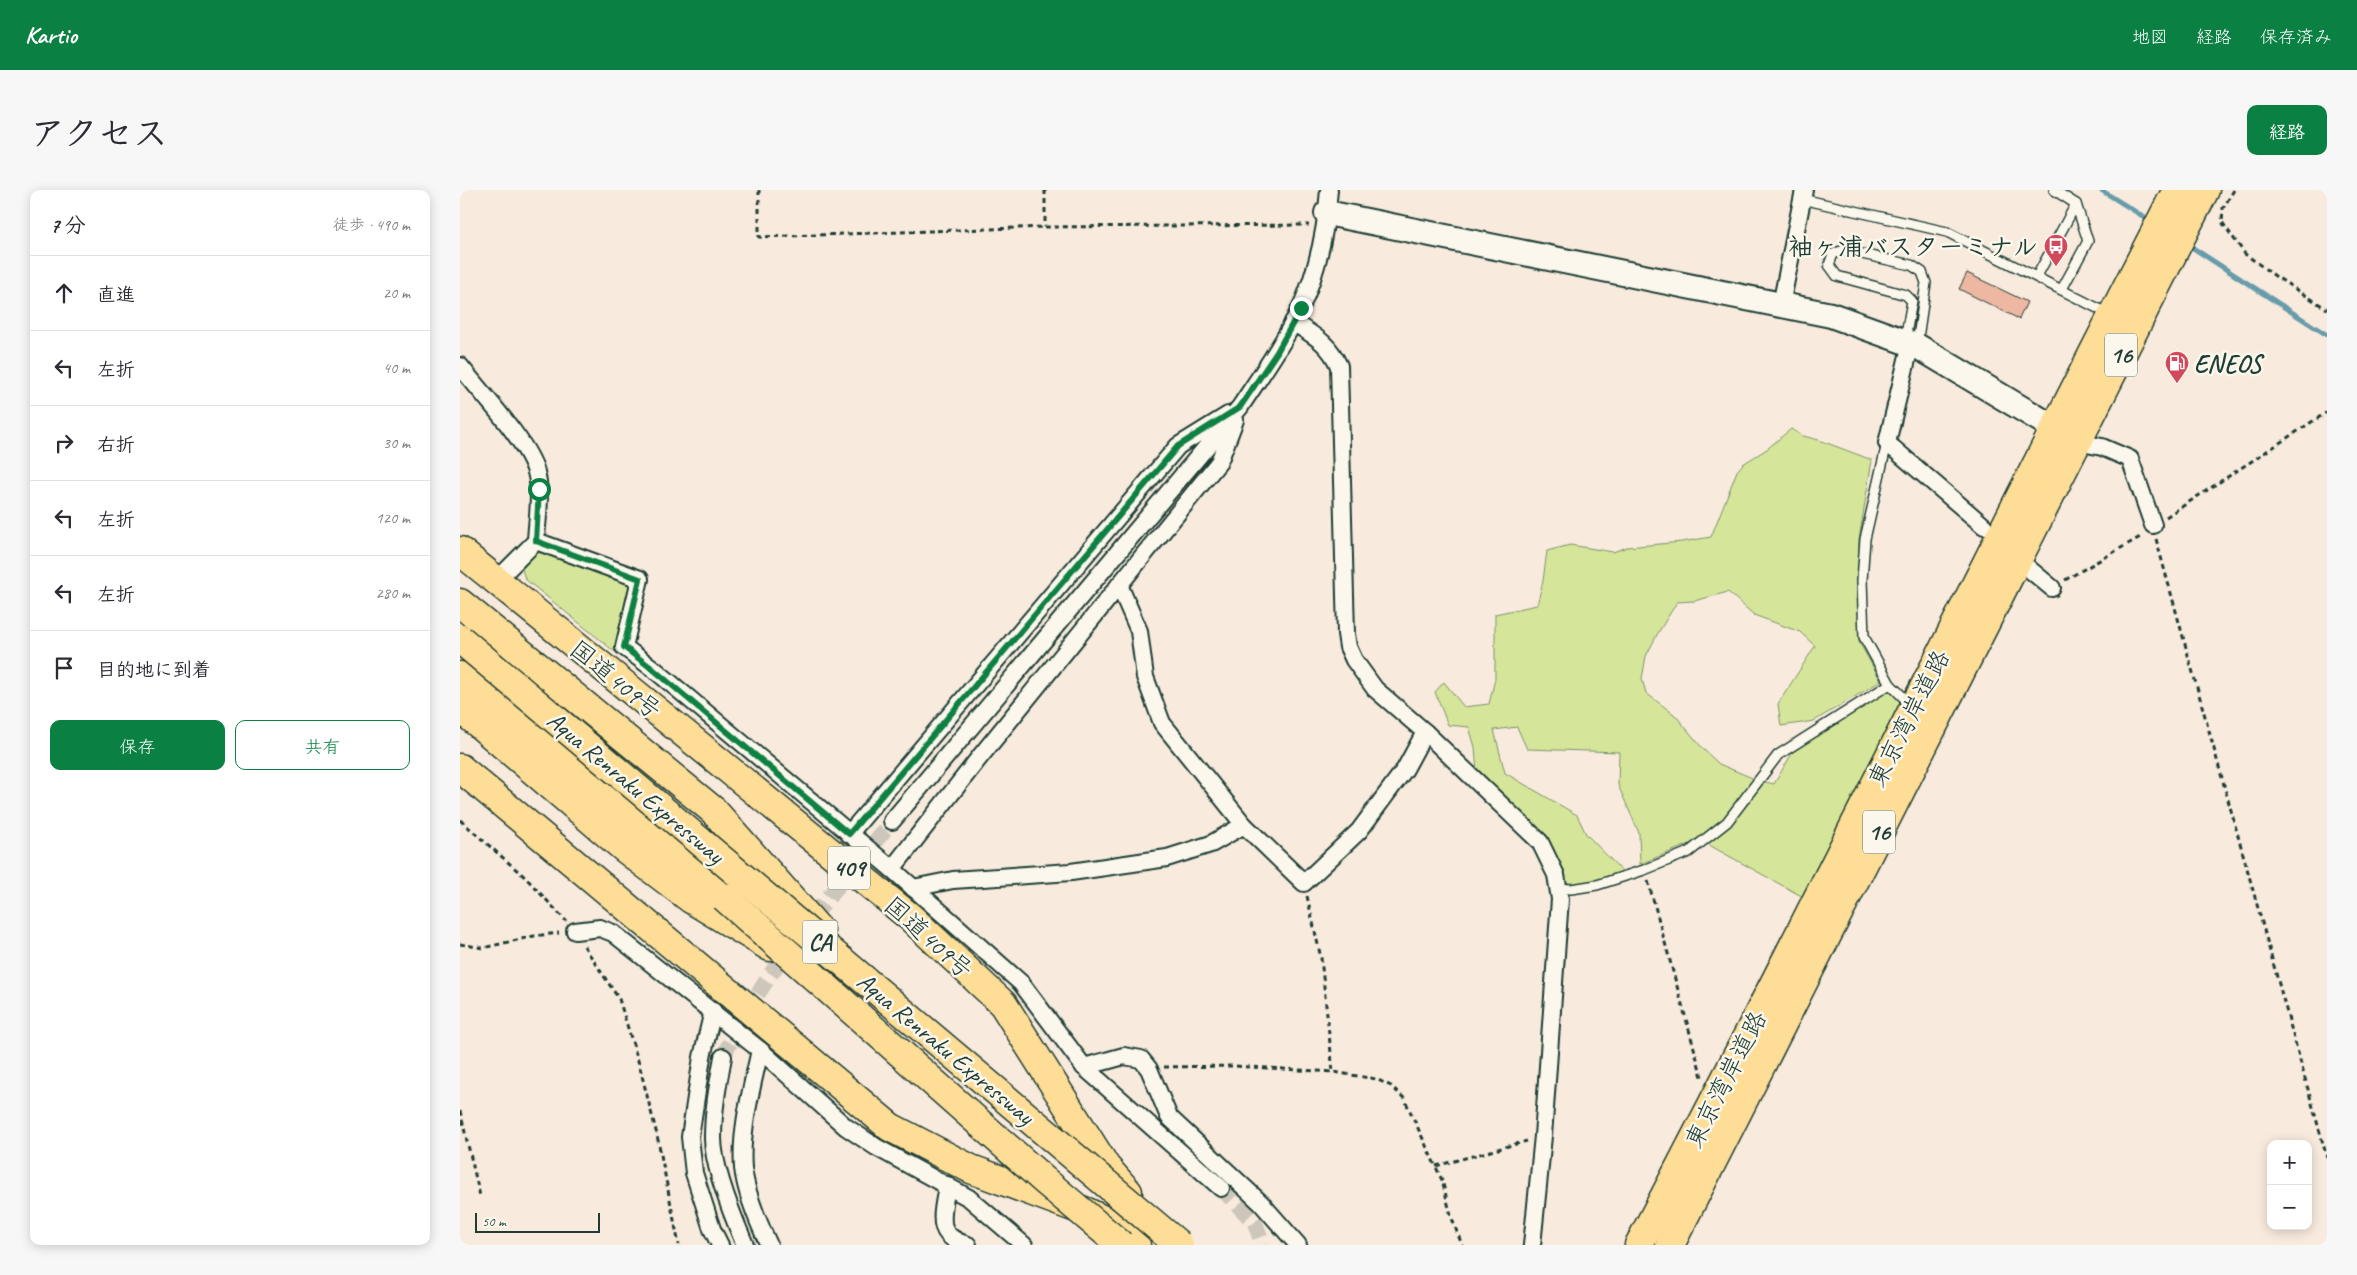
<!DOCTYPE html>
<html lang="ja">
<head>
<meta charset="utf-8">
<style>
  body { margin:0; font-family:Caveat,"Klee One",sans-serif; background:#f7f7f7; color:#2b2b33 }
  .controls { position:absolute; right:15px; bottom:15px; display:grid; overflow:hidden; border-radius:10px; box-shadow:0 2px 12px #0003 }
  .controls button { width:45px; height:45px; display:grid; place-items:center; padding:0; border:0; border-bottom:1px solid #e1e1e2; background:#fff; color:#2b2b33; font:25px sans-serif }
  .scale { position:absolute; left:15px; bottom:12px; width:125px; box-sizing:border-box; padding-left:5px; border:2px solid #1f3d34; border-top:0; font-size:14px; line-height:18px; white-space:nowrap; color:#1f3d34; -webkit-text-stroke:4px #fbf7ec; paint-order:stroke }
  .stop { position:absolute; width:15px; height:15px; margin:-11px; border:4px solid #0b8043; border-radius:50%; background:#fff }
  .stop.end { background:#0b8043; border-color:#fff; box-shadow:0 1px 5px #0008 }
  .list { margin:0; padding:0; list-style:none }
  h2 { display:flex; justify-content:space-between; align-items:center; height:65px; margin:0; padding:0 20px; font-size:21px }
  h2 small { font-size:16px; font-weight:400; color:#7c7c81 }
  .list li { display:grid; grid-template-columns:32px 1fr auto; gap:15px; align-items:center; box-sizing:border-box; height:75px; padding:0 20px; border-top:1px solid #e1e1e2 }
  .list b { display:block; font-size:19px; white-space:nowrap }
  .list em { font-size:16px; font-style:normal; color:#7c7c81 }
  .actions { display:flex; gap:10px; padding:15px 20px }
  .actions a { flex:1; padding:11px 0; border:1px solid #0b8043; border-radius:10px; text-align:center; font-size:18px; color:#0b8043 }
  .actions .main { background:#0b8043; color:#fff }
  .icon { flex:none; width:28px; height:28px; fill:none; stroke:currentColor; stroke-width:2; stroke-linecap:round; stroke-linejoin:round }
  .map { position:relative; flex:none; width:1867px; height:1055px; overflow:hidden; border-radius:10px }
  header { display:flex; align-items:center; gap:30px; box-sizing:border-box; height:70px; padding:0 25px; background:#0b8043; color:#fff }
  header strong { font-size:24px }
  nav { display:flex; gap:28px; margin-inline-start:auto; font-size:18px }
  .intro { display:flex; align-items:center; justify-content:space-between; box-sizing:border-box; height:120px; padding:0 30px }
  h1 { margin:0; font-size:35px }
  .button { padding:12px 22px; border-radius:10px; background:#0b8043; color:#fff; font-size:18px; font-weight:700 }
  main { display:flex; gap:30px; padding:0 30px }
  aside { flex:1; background:#fff; border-radius:10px; box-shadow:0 2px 12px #0003 }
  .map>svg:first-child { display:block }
</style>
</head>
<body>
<header>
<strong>Kartio</strong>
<nav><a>地図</a><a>経路</a><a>保存済み</a></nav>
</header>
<div class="intro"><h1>アクセス</h1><a class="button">経路</a></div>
<main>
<aside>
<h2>7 分<small>徒歩 · 490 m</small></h2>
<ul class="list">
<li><svg class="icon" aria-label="ahead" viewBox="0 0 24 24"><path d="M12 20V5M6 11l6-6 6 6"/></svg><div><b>直進</b></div><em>20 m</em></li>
<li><svg class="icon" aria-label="left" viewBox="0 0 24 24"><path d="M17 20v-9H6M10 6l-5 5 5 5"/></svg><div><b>左折</b></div><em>40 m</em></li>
<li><svg class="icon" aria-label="right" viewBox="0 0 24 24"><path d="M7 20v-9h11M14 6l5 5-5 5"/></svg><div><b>右折</b></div><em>30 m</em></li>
<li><svg class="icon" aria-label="left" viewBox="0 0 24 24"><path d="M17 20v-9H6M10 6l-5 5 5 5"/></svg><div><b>左折</b></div><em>120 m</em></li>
<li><svg class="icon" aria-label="left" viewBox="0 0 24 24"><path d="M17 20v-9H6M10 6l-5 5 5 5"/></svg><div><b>左折</b></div><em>280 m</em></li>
<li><svg class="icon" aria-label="arrive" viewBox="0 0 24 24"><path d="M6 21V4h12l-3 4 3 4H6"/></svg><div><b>目的地に到着</b></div></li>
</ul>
<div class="actions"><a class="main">保存</a><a>共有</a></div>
</aside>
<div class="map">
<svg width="1867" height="1055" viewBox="0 0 1867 1055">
  <rect width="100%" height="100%" fill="#f8eadd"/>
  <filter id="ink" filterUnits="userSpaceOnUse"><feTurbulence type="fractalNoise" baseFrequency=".02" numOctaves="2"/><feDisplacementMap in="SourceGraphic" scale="10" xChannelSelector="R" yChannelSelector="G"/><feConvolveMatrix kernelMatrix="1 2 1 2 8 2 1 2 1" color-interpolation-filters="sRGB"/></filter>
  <g filter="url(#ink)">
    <g fill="#d5e69a" stroke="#7a9267">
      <path d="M1331,239l12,7 16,4 53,20 -13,79v103l22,39 -67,40 -33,5 -3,-22 37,-58 -15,-14 -46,-17 -26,-23 -34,9 -17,1 -19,31 -12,23 -4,23 4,14 29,22 29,35 15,14 38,16 17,4 20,-34 10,-8 86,-53 15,14 -100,195 -105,-58 -60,24 -1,-31 -21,-48 1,-33 -92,-3 -10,-22 -23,3 11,43 72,42 9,19 37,38 -48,14 -11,-5 -87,-108 -2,-26 -6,-20 -21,-2 -13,-33 9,-10 20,25 25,-3 6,-25v-65l42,-9 6,-24 4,-30 23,-6 43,7 14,-5 55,-5 29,-5 26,-66 6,-7 24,-15z"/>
      <path d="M90,362l77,28 6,11 -18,61 -90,-73 -3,-10 14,-16z"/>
    </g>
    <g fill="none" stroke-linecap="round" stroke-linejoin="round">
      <g stroke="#689cab" stroke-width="5">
        <path d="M1641,0l51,32"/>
        <path d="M1727,54l140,91"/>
      </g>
    </g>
    <path fill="#edb7a2" stroke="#1f3d34" d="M1507,83l60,29 -8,17 -60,-30z"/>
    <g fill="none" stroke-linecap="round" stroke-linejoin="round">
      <g stroke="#cdc7bb" stroke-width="16" stroke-dasharray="16 8" stroke-linecap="butt">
        <path d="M263,867c41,-88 108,-162 169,-236"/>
        <path d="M761,998l34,35 8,22"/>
      </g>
      <defs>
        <g id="lane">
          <path d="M1594,0l22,14 12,37 -26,48"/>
          <path d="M1342,9l145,33 162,82"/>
          <path d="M1577,86l39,-72"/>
          <path d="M1445,150l7,-39 -6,-6 -69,-19 -8,-11 4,-11 11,-4 67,15 11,7 4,11 -9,62"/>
          <path d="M1427,253l-22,96 -3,41 2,57 26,47 15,15 7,4"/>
          <path d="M1098,698l13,1 26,-4 47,-15 45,-18 38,-30 51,-67 112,-71"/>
        </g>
        <g id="street">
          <path d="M1321,115l23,-115"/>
          <path d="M833,132c21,14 35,20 46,44l7,268 2,13 6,13 21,29 50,43 115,110 16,33 4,24 -17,237 -11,109"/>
          <path d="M1451,153l-24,100 97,83"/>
          <path d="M0,176c21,27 68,76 76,106 6,22 1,47 0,69"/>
          <path d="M1617,252l25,5 28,12 23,66"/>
          <path d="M1568,378l24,20"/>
          <path d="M36,391l40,-40 104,38 -16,68 31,23 237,199 129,114 63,84 137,121"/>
          <path d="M659,395l20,46 6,46 17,46 82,102 60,58 55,-52 46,-62 20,-37"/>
          <path d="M432,631l348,-414c21,-32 44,-64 60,-98 17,-36 26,-80 29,-119"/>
          <path d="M389,644l329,-388 50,-31"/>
          <path d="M432,679l87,-111 240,-296 16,-42"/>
          <path d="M453,698l40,-8 118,-8 96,-14 44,-14 33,-19"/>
          <path d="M115,741l25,-3 13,5 147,117 86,77 30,20 93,51 55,47"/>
          <path d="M253,821l-11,46 -12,80 4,36 18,56 8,16"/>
          <path d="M300,860c-8,38 -20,79 -17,118 3,26 15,54 26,77"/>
          <path d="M263,867c-5,27 -10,53 -10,81 0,30 20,79 32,107"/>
          <path d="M624,877l40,-11 17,3 8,10 20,48 92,86 37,42"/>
          <path d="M487,995c-4,29 -14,51 21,60"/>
        </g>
        <path id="secondary" d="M867,23l504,102 86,31 154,92"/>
        <g id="highway">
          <path d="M0,361l450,366 93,87 103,163 22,25"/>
          <path d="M0,413l254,208 106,120"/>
          <path d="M0,486l264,221"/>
          <path d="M0,518l164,140 67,51 79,48"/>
          <path d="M0,578l430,359 81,42 116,43 27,13 22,20"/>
          <path d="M1179,1055c184,-349 356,-705 538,-1055"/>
          <path d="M1210,1055l535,-1055"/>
        </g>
      </defs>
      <use href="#lane" stroke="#1f3d34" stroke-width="12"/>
      <use href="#street" stroke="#1f3d34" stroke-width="20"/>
      <use href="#secondary" stroke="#1f3d34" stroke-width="28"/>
      <use href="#highway" stroke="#1f3d34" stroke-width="31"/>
      <g stroke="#1f3d34" stroke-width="3" stroke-dasharray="5 4" stroke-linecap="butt">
        <path d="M299,0v47l286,-10 264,-2"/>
        <path d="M585,0v37"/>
        <path d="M1774,0l-11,18 -1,14 23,32 30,22 52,33"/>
        <path d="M1706,327l161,-105"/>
        <path d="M1696,349l171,619"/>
        <path d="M1605,390l77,-44"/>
        <path d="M0,630l66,58 40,43"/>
        <path d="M1188,691l54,196"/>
        <path d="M847,706l14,62 12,114"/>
        <path d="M0,754l23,4 51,-12 25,-3"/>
        <path d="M124,756l35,53 20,65 18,71 22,110"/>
        <path d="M704,877l70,-1 99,6 43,7 15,7 13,12 38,82 9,36 11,29"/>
        <path d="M0,921l20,85"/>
        <path d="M976,976l91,-25"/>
      </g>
      <use href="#lane" stroke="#fbf7ec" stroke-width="9"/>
      <use href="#street" stroke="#fbf7ec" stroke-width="16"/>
      <use href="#secondary" stroke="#fbf7ec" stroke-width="24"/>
      <use href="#highway" stroke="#fedd96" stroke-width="28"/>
      <defs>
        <g id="highway-bridge">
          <path d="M0,449l719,606"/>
          <path d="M264,707l321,284 76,64"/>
        </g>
      </defs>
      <use href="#highway-bridge" stroke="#1f3d34" stroke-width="31" stroke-linecap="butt"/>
      <use href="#highway-bridge" stroke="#fedd96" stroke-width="28"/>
    </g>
  </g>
  <g fill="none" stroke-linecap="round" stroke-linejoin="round" filter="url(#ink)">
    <path stroke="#0b8043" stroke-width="6" d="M79,299l-3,52 104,38 -16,68 30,23 195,164 329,-388 62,-39 37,-55 24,-44"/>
  </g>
  <defs>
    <symbol id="bus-pin" viewBox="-11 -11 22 30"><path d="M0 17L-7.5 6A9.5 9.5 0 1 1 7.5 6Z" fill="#d1495b" stroke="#fbf7ec"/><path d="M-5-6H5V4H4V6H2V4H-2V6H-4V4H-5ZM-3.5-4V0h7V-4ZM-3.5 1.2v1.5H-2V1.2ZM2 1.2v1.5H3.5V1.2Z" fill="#fff"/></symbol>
    <symbol id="fuel-pin" viewBox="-11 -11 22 30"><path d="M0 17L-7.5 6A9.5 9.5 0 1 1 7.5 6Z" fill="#d1495b" stroke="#fbf7ec"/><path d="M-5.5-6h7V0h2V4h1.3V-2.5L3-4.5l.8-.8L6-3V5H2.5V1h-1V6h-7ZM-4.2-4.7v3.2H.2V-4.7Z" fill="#fff"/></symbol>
  </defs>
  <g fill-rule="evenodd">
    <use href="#bus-pin" x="1582" y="42" width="28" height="38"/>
    <use href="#fuel-pin" x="1703" y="159" width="28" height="38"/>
  </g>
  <g text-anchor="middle" stroke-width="5" stroke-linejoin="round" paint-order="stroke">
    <g fill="#fbf7ec" stroke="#61756b" stroke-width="1">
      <rect x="1645" y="143.5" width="32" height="43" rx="4"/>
      <rect x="1403" y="620.5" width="32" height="43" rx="4"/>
      <rect x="368" y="656.5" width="42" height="43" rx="4"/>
      <rect x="342.5" y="730.5" width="35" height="43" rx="4"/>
    </g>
    <g font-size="24" font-weight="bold" fill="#1f3d34">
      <text x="1661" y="173">16</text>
      <text x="1419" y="650">16</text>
      <text x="389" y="686">409</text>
      <text x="360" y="760">CA</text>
    </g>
    <g font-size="25" font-weight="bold" fill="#1f3d34" stroke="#fbf7ec" text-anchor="end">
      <text x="1578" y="65">袖ヶ浦バスターミナル</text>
      <text x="1734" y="182" text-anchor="start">ENEOS</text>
    </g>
    <g font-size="25" fill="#1f3d34" stroke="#fbf7ec">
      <text transform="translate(156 489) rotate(39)" y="9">国道409号</text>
      <text transform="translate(1448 528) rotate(-63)" y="9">東京湾岸道路</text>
      <text transform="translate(176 597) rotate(40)" y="9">Aqua Renraku Expressway</text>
      <text transform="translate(469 747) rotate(42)" y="9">国道409号</text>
      <text transform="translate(486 858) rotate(40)" y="9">Aqua Renraku Expressway</text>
      <text transform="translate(1265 889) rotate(-63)" y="9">東京湾岸道路</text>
    </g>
  </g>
</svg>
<div class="controls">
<button>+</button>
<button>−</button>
</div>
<div class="scale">50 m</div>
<div class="stop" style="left:79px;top:299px"></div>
<div class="stop end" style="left:841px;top:118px"></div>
</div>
</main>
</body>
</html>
